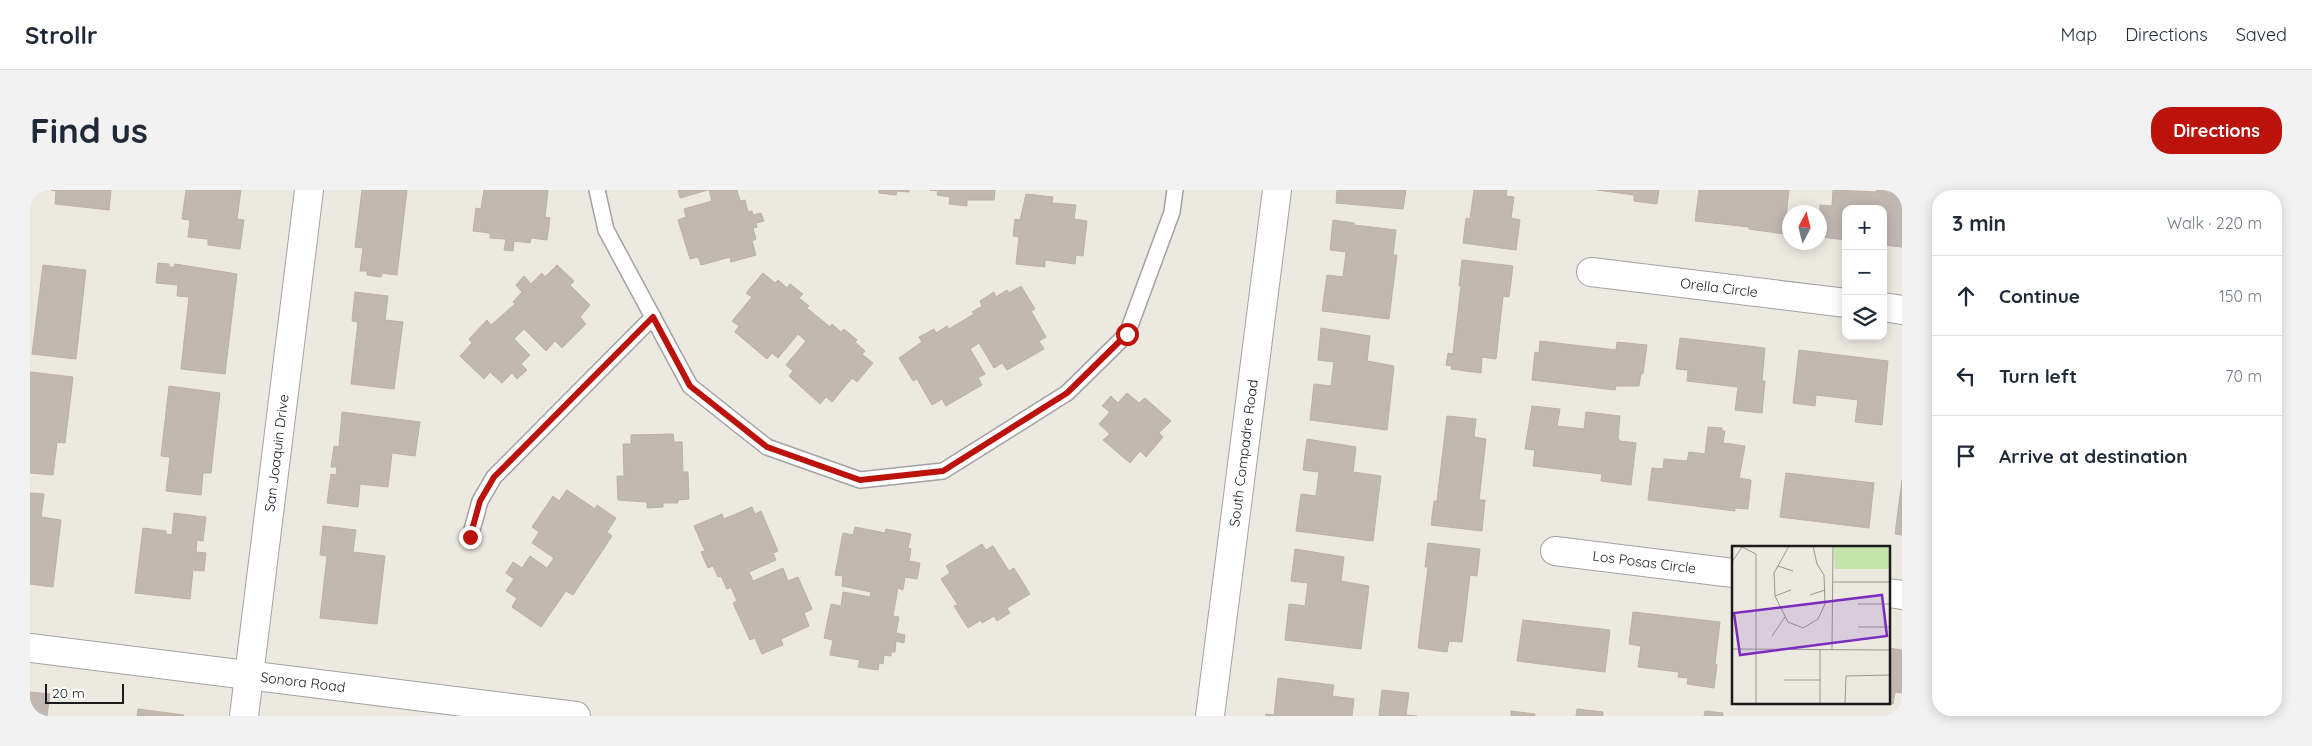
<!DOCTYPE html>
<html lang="en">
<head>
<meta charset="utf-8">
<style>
  body { margin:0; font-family:Quicksand,sans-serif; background:#f2f2f3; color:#1f2937 }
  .controls { position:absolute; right:15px; top:15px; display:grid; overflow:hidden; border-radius:10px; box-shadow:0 2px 12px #0003 }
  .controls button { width:45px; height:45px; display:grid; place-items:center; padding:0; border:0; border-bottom:1px solid #e0e1e3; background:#fff; color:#1f2937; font:25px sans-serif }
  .compass { position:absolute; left:1752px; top:15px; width:45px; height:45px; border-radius:50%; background:#fff; box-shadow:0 2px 12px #0003; rotate:7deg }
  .scale { position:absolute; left:15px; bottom:12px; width:79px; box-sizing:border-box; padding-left:5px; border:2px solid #1b1b1b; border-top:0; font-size:14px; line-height:18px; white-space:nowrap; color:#1b1b1b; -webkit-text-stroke:4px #fff; paint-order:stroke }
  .stop { position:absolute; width:15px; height:15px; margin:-11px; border:4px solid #bb120b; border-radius:50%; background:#fff }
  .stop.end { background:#bb120b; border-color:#fff; box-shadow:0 1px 5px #0008 }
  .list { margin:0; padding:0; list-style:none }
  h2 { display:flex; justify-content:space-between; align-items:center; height:65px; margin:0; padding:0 20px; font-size:21px }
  h2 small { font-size:16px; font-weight:400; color:#747a83 }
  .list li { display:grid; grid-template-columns:32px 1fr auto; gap:15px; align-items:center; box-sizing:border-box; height:80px; padding:0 20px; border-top:1px solid #e0e1e3 }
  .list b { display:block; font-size:19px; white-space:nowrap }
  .list em { font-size:16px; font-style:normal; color:#747a83 }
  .icon { flex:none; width:28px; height:28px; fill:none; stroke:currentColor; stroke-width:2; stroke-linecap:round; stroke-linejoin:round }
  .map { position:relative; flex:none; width:1872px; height:526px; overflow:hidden; border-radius:20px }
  header { display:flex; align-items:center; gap:30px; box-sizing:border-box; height:70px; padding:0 25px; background:#fff; border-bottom:1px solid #e0e1e3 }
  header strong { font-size:24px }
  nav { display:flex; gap:28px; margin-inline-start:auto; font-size:18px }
  .intro { display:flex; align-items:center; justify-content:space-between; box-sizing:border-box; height:120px; padding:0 30px }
  h1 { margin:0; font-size:35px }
  .button { padding:12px 22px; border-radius:20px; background:#bb120b; color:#fff; font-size:18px; font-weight:700 }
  main { display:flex; gap:30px; padding:0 30px }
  aside { flex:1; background:#fff; border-radius:20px; box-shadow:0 2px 12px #0003 }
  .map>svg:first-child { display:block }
</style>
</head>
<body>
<header>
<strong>Strollr</strong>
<nav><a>Map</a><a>Directions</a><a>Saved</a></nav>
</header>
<div class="intro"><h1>Find us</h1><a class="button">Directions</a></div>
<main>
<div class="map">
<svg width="1872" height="526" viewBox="0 0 1872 526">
  <rect width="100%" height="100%" fill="#ece9e1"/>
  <g fill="#c0b8b1" stroke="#bdb0a4">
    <path d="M21,0h60l-2,20 -54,-6 1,-13z"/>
    <path d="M156,0h55l-4,29 7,1 -4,29 -32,-4v-6l-20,-2 2,-17 -8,-1z"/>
    <path d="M332,0h45l-10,85 -15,-2 -1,4 -14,-2v-4h-7l3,-23 -8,-1z"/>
    <path d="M454,0h64l-3,27 5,1 -3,22 -16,-2 -1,5 -16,-2 -1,10 -9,-1 2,-11 -16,-1v-5l-17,-2 3,-23 5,1z"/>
    <path d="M648,0h30l-28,8z"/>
    <path d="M679,0h28l3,11 5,-1 3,12 4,-1 1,4 8,-2 3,8 -8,2 1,4 -4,1 3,11 -4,2 4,14 -25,7 -1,-5 -29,8 -3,-8 -8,2 -12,-39 8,-3 -2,-8 28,-8z"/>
    <path d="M849,0h30v2l-12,-1 -1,4 -17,-2z"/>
    <path d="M899,0h66l-1,10h-27v6l-18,-2 1,-7 -13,-2 1,-4z"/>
    <path d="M1307,0h69l-3,19 -67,-6z"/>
    <path d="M1444,0h33l-1,6 8,1 -3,21 9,2 -4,30 -53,-7 3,-25 4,1z"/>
    <path d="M1567,0h62l-2,14 -23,-3v-6z"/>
    <path d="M1669,0h90l-5,44 -35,-5v-2l-54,-6z"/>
    <path d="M1803,0l43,2 1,-2h25v57l-19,-2v-36h-37v31l-26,-3v-32l12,1z"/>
    <path d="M996,4l27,3 -1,6 24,2 -2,14 13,2 -4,35 -7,-1 -1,9 -30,-4v7l-29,-3 3,-27 -6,-1 2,-17 5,1z"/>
    <path d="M1303,30l21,3v2l42,5 -3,25h4l-8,64 -67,-8 5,-36 16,2 3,-25 -16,-2z"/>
    <path d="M1432,70l51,6 -4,31 -6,-1 -7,63 -14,-2 -1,16 -30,-4 1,-3 -6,-1 2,-12 5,1 8,-68h-2z"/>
    <path d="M128,73l11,1v3h5l1,-3 62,10 -12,100 -44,-5 8,-72 -12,-1 1,-11 -22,-2z"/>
    <path d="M13,75l43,5 -10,89 -44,-5z"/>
    <path d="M527,75l17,16 -4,4 20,20 -10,12 6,7 -24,24 -7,-7 -9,10 -22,-22 -10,10 16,16 -9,9 6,6 -10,9 -5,-6 -10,10 -12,-11 -6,7 -24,-23 12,-13 -3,-4 18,-19 4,5 24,-21 -2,-2 9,-10 -6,-7 8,-9 7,8 11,-11 3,4z"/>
    <path d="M733,83l12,10 3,-3 9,8 3,-4 13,10 -4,4 10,8 -2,2 23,19 2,-3 9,8 3,-3 13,11 -2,2 10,9 -3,3 11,9 -16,19 -5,-4 -20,24 -6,-5 -6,7 -31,-28 4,-5 -7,-6 20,-24 -8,-7 -20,24 -6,-5 -5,6 -32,-27 4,-6 -7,-5 20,-24 -6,-4z"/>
    <path d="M991,96l14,23 -4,2 15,26 -7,4 5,8 -37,21 -5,-7 -8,5 -15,-25 -9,6 15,25 -7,4 4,7 -36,21 -4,-7 -10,6 -15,-26 -4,2 -14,-23 23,-16 -3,-5 15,-8 2,4 11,-7 2,3 25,-15 -2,-2 10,-6 -2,-5 14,-9 2,5 11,-7 2,3z"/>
    <path d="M325,102l33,4 -3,24 18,2 -9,67 -43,-5 7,-62 -6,-1z"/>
    <path d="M1291,138l49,8 -3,25 27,5 -7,64 -77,-10 4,-36 17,2 3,-24 -16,-2z"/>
    <path d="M1650,148l85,10 -3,33h3l-3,32 -27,-3 3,-23 -51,-6 1,-11 -12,-1z"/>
    <path d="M1510,151l76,9 1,-8 30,3 -4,29h-2l-2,12h-23l-1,4 -83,-10 3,-28 4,1z"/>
    <path d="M1769,160l89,11 -6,64 -27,-3 3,-22 -42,-5 -1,11 -22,-3z"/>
    <path d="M0,182l43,5 -8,66 -8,-1 -4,33 -23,-2z"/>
    <path d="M139,196l51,7 -9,80h-8l-2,22 -35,-4 4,-34 -9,-1z"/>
    <path d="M1097,203l12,10 6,-5 26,23 -12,12 4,4 -17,20 -6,-6 -10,12 -27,-23 7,-6 -11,-10 11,-12 -8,-6 9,-10 7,7z"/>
    <path d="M1502,216l28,3 -3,17 27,3 2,-17 34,4 -2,22 2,3 16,2 -5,42 -30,-4 1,-7 -69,-8 2,-16 -10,-1z"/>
    <path d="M312,222l78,10 -5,34 -23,-3 -4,34 -28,-3 -2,23 -31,-4 4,-29 5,1 1,-8h-6l3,-21 5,1z"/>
    <path d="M1417,226l29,3 -2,18 12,2 -7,61h6l-3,31 -51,-6 3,-24h3z"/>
    <path d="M1678,237l14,1v3h3l-2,12 22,3 -6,32 12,2 -3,29 -13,-1v3l-87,-11 4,-32 11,1 1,-10 23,2 2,-9 16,2z"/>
    <path d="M643,244l1,8h8l1,30h5l1,27 -11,1v3h-15v4l-16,1v-6l-29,-2 -1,-24h7l-1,-32h8v-9z"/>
    <path d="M1277,249l49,8 -3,25 28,4 -8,65 -77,-10 5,-37 15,2 3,-24 -16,-2z"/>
    <path d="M1756,283l88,10 -5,45 -89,-11z"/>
    <path d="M1872,290v55l-7,-1z"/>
    <path d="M537,300l28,19 2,-4 19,13 -9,14 5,4 -39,59 -7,-4 -25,36 -29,-20 5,-9 -11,-7 8,-12 -8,-6 7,-11 9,6 8,-12 17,12 7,-10 -22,-15 7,-11 -7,-5 21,-31 6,5z"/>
    <path d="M0,303l14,1 -3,23 20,3 -8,67 -23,-3z"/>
    <path d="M722,317l3,7 6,-3 17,40 -5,2 3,7 -27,12 4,9 30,-13 5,13 10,-4 14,32 -8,4 5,13 -28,13 2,6 -21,9 -7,-16 -5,2 -17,-37 4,-2 -6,-14 -4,2 -6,-13 -3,1 -5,-11 -5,2 -7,-16 4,-1 -11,-25 28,-12 2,5z"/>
    <path d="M144,323l32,4 -3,24 -6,-1 -1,12 10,1 -2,18 -11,-1 -3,29 -55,-6 8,-65 23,3v3l6,1z"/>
    <path d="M293,336l33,4 -3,22 32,4 -8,68 -57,-6 7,-62 -7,-1z"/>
    <path d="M825,337l30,6 1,-4 25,5 -3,14 3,1 -2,12 11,2 -3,16 -12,-2 -2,13 -5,-2 -5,28 6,1 -3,16 9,2 -1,8 -8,-2 -1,11h-4v4l-7,-1 -1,9 -4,-1 -1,7 -20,-3 2,-7 -30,-5 3,-15 -9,-2 7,-34 10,2 2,-14 27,5 1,-5 -29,-6 1,-10 -8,-1 8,-42 10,2z"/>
    <path d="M1398,353l52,6 -3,27 -7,-1 -8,67 -13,-1 -2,11 -29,-4 10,-81h-3z"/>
    <path d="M952,354l4,6 7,-4 16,25 5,-3 16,26 -23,14 3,5 -13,8 -3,-5 -12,7 -1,-3 -13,8 -14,-22 4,-1 -17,-26 9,-6 -4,-7z"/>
    <path d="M1265,359l49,8 -3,24 28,5 -8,63 -76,-9 4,-36 16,2 3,-23 -17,-2z"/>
    <path d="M1603,422l87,10 -5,42 2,1 -3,23 -27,-4 1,-6 -10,-1 1,-5 -41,-5 3,-21 -12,-2z"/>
    <path d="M1493,430l87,10 -5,42 -88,-11z"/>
    <path d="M1858,458l14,2v43l-7,-1 -2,12 -14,-2h9z"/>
    <path d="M1248,488l56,7 -2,11 22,3 -2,17h-87l1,-2 8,1z"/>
    <path d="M1352,500l27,3 -3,22 11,1h-38z"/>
    <path d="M0,502l20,2 -3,22h-17z"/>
    <path d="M108,519l46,6 -1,1h-46z"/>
    <path d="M1547,519l26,3v4h-27z"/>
    <path d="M1481,521l24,3v2h-24z"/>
    <path d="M1675,521l18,2v3h-19z"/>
  </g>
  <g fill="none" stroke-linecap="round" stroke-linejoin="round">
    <defs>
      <g id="service">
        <path d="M567,0l9,40 84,156 77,61 93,33 83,-9 124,-78 60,-59 45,-122 3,-22"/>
        <path d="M440,347l10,-36 14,-24 159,-160"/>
      </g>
      <g id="minor">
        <path id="s1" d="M1561,82l255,31"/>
        <path d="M1853,117l19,3"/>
        <path id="s2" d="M1525,361l178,22"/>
        <path d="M1858,403l14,2"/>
        <path id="s3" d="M0,458l546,68"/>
        <path id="s4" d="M214,526l65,-526"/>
        <path id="s5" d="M1180,526l67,-526"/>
      </g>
    </defs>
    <use href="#service" stroke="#a2a2a2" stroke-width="18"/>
    <use href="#minor" stroke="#a2a2a2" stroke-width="30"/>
    <use href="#service" stroke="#fff" stroke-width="15"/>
    <use href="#minor" stroke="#fff" stroke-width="28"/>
  </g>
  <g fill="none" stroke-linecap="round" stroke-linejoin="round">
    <path stroke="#bb120b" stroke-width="6" d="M440,347l10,-36 14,-24 159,-160 37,69 77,61 93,33 83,-9 124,-78 60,-59"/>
  </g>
  <g text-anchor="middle" stroke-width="4.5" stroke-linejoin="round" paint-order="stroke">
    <g font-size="14" fill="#1b1b1b" stroke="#fff">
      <text dy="5" stroke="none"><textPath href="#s1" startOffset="129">Orella Circle</textPath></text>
      <text dy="5" stroke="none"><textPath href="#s4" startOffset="265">San Joaquin Drive</textPath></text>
      <text dy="5" stroke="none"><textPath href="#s5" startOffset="265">South Compadre Road</textPath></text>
      <text dy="5" stroke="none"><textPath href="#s2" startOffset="90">Los Posas Circle</textPath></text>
      <text dy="5" stroke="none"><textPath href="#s3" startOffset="275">Sonora Road</textPath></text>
    </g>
  </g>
  <g transform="translate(1702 356)">
    <rect width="158" height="158" fill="#ece9e1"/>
    <path d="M102,0h55v23h-54z" fill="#c4e4a9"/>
    <path fill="none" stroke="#989792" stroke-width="1" d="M57,0l-15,27 1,23 13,26 15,6 15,-9 7,-15 -1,-29 -7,-11 -4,-18M10,1l14,7v149M0,16l10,-15M46,20l15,5M101,36h57M78,49l15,-5M43,50l16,-6M126,58h32M126,81h32M40,90l13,-19M0,103l158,1M88,103v54M100,103l1,-103M52,134h36M113,157l1,-27 44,-1"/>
    <path fill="#7b2cbf" fill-opacity="0.15" stroke="#7b2cbf" stroke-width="2.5" d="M150,49l5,41 -147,19 -6,-42z"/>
    <rect width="158" height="158" fill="none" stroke="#1b1b1b" stroke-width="2.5"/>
  </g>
</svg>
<div class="controls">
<button>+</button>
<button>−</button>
<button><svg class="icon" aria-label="layers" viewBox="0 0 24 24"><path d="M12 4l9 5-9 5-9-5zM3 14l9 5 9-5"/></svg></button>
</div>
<svg class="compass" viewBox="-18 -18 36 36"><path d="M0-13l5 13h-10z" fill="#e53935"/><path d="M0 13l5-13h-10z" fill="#747a83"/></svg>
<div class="scale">20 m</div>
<div class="stop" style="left:1097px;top:144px"></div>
<div class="stop end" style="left:440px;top:347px"></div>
</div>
<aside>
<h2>3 min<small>Walk · 220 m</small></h2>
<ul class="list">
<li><svg class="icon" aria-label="ahead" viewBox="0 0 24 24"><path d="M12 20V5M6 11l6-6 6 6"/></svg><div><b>Continue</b></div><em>150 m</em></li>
<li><svg class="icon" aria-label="left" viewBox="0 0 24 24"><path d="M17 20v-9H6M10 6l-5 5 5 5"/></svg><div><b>Turn left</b></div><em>70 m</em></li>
<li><svg class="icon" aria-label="arrive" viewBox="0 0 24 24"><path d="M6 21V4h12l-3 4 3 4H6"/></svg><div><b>Arrive at destination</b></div></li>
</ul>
</aside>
</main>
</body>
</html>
